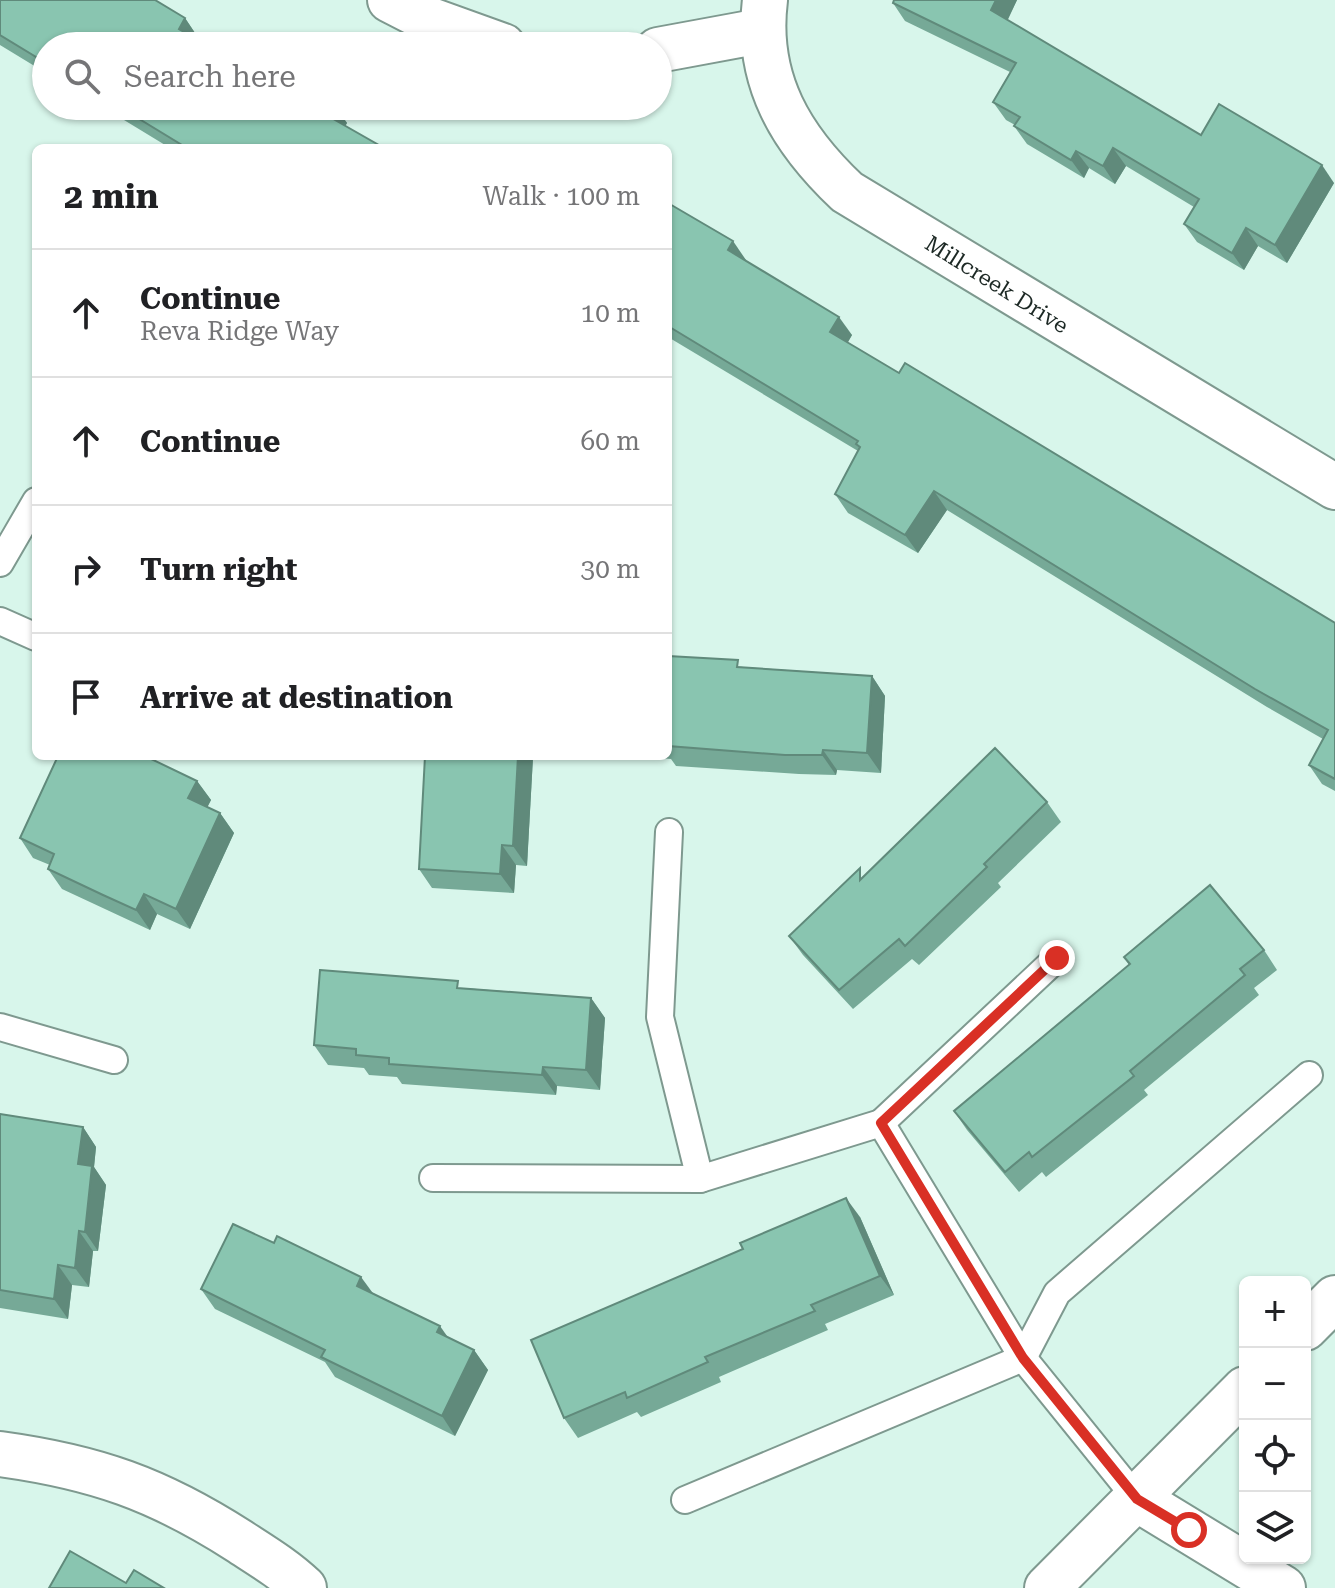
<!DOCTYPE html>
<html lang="en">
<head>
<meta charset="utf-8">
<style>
  body { margin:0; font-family:"Roboto Serif",serif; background:#f6f6f6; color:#202124 }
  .controls { position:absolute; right:24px; bottom:24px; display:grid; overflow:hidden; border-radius:12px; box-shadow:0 2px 6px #0004 }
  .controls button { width:72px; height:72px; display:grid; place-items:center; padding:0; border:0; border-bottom:2px solid #e0e0e0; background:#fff; color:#202124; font:40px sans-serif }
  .stop { position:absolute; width:24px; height:24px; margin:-18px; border:6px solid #d93025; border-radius:50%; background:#fff }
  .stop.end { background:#d93025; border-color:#fff; box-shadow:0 2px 8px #0008 }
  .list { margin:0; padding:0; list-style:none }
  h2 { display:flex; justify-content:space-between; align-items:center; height:104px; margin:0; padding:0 32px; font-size:34px }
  h2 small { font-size:26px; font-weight:400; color:#757577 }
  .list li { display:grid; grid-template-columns:52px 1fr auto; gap:24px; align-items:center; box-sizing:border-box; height:128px; padding:0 32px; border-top:2px solid #e0e0e0 }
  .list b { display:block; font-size:30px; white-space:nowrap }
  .list p { margin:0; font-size:26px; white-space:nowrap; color:#757577 }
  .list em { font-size:26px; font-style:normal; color:#757577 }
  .icon { flex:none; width:44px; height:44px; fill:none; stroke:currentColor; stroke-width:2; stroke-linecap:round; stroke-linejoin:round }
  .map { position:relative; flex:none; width:1335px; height:1588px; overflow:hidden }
  .search { position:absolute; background:#fff; box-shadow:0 2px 6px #0004; left:32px; top:32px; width:640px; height:88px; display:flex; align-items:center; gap:20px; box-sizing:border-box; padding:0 28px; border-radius:44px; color:#757577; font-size:30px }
  .panel { position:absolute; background:#fff; box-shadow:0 2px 6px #0004; left:32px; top:144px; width:640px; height:616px; border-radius:12px }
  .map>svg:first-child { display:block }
</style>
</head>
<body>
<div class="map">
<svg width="1335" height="1588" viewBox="0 0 1335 1588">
  <rect width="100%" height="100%" fill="#d8f6eb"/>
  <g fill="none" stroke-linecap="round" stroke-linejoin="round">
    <defs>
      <g id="service">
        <path d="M0,563l36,-62"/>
        <path d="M0,621l36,16"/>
        <path d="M669,832l-9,185 40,162 181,-56 142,235 114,141"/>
        <path d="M0,1027l114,33"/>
        <path d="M881,1123l176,-165"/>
        <path d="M433,1178l267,1"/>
        <path d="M685,1500l338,-142 34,-65 252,-218"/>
      </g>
      <g id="minor">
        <path d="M390,0l35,18 78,28"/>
        <path d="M765,0c-10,80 26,139 82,192l488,295"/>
        <path d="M658,50l103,-19"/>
        <path d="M0,1454c95,13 158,35 239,87 23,15 45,28 65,47"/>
        <path d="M1137,1499l146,89"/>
      </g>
      <g id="tertiary">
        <path d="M1305,1328l30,-30"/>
        <path d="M1047,1588l198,-199"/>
      </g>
    </defs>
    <use href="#service" stroke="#7e998f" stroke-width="30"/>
    <use href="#minor" stroke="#7e998f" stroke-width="48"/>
    <use href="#tertiary" stroke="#7e998f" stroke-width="48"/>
    <use href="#service" stroke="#fff" stroke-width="26"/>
    <use href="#minor" stroke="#fff" stroke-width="44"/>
    <use href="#tertiary" stroke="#fff" stroke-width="44"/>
  </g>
  <g fill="#76a997">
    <path d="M0,0l185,18 12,18 -1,2 -150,8v27l-46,-28z"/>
    <path d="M894,0h123l-10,20 194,115 133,48 -47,80 -29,-17 -14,24 -47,-28 -13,-18 10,-17 -68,-41 -11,18 -26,-16 -5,10 -57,-34 -13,-18 1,-1 -9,-5 -13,-18 17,-30 -105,-51 -12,-18z"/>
    <path d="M101,106h234l12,17 -2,3 39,22h-214z"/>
    <path d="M668,203l77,57 107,75 -5,8 488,280v168l-13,-7 -13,-19 14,-26 -56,-32 -320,-197 -29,43 -70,-40 -13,-19 23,-43 -190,-114z"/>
    <path d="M668,656l75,11 129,9 13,20 -4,77 -44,-3 -1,5 -37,-1 -123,-8 -5,-7 -23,-2 -1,-1h21z"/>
    <path d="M425,756h118v2l-10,-1 -6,109 -11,-1 -2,28 -82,-5 -13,-19z"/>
    <path d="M98,758l99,23 14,19 -4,7 13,6 14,20 -44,96 -33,-15 -7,16 -88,-41 -14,-20 2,-4 -17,-7 -13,-20z"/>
    <path d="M1047,802l14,20 -63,61 3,4 -82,78 -7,-6 -59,50 -50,-54 -14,-19 76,-61z"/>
    <path d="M1264,950l13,20 -23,18 5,7 -115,95 4,5 -102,82 -4,-5 -23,20 -52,-62 -13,-19 175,-146 -5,-8z"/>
    <path d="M464,988l127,10 14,20 -5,72 -43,-4 -1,9 -154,-11 -5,-7 -28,-2 -5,-7 -36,-3 -14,-20z"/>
    <path d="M0,1114l83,13 13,20 -2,20 12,18 -8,66h-5l-4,36 -17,-2 -4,34 -68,-11z"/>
    <path d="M860,1217l34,78 -69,29 3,6 -109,47 2,5 -80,35 -4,-5 -59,26 -14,-20z"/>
    <path d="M201,1289l172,4 75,45 26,12 14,20 -33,66 -120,-59 -10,-15 -110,-53z"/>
  </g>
  <g fill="#608a7b">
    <path d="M996,0h21l-13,28 -13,-18z"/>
    <path d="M185,18l12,18 -5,10 -13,-17z"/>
    <path d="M334,106l13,17 -6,11 -13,-18z"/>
    <path d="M1113,148l13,18 -11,18 -12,-18z"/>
    <path d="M1076,151l13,17 -5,10 -13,-18z"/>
    <path d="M1322,165l12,18 -47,80 -12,-18z"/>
    <path d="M1246,228l12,18 -14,24 -12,-17z"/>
    <path d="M733,241l13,19 -5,8 -13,-18z"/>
    <path d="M839,317l13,18 -9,16 -13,-19z"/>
    <path d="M934,491l13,19 -29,43 -13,-18z"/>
    <path d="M872,676l13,20 -4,77 -14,-20z"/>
    <path d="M823,750l14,20 -1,5 -14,-20z"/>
    <path d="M518,756l15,1 -6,109 -14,-20z"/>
    <path d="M197,781l14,19 -9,18 -14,-20z"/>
    <path d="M220,813l14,20 -44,96 -14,-20z"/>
    <path d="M502,845l14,20 -2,28 -14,-19z"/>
    <path d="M144,894l13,20 -7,16 -14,-20z"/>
    <path d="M591,998l14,20 -5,72 -14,-20z"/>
    <path d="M543,1067l14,19 -1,9 -14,-20z"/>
    <path d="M83,1127l13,20 -2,20 12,18 -8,66 -13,-19 -7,-68z"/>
    <path d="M846,1198l14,19 34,78 -14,-19z"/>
    <path d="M79,1231l14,20 -4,36 -14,-19z"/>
    <path d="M58,1265l14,20 -4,34 -14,-20z"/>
    <path d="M361,1277l14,19 -18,-10z"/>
    <path d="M440,1326l14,20 -17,-14z"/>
    <path d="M474,1350l14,20 -33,66 -13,-20z"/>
  </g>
  <g fill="#89c5b0" stroke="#608a7b" stroke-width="2">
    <path d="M0,0h155l30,18 -6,11 30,17h-163v17l-46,-28z"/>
    <path d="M894,0h102l-5,10 210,125 18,-31 103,61 -47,80 -29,-17 -14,25 -48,-29 15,-25 -86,-51 -10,18 -27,-15 -5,9 -57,-34 6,-9 -27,-15 23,-39 -123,-60z"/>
    <path d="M118,106h216l-6,10 56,32h-197z"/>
    <path d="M668,203l65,38 -5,9 111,67 -9,15 69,41 6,-10 430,260v156l-26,-14 19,-35 -73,-41 -321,-198 -29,44 -70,-41 25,-47 -4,-3 2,-3 -190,-115z"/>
    <path d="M668,656l70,4 -1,7 135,9 -5,77 -44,-3 -1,5h-37l-117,-9z"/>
    <path d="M995,748l52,54 -63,62 3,3 -82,79 -6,-7 -60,51 -50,-54 71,-68v12z"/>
    <path d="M58,756h35l5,2 1,-2h46l52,25 -9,17 32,15 -44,96 -32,-15 -8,16 -33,-15 -55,-26 6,-15 -34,-16z"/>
    <path d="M425,756h93l-5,90 -11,-1 -2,29 -81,-5z"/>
    <path d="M1210,885l54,65 -24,19 5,6 -115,96 4,5 -102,81 -3,-5 -24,20 -51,-61 176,-147 -6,-7z"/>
    <path d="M320,970l138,11 -1,7 134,10 -5,72 -43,-3 -1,8 -153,-11v-6l-33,-3v-6l-42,-4z"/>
    <path d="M0,1114l83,13 -5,37 14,2 -7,66 -6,-1 -4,37 -17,-3 -4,34 -54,-9z"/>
    <path d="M846,1198l34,78 -69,29 4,6 -110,46 3,5 -81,36 -2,-6 -61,26 -33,-78 212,-91 -3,-6z"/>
    <path d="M233,1224l41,19 3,-7 84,41 -4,9 83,40 -3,6 37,18 -32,66 -121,-59 4,-7 -124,-61z"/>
    <path d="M70,1551l56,32 8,-13 30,18h-115z"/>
  </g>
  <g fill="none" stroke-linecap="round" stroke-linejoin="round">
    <path stroke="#d93025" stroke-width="10" d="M1057,958l-176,165 142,235 114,141 52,31"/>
  </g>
  <g text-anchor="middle" stroke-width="6" stroke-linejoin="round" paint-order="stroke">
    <g font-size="22" fill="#1c2824" stroke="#fff">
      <text transform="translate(997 284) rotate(32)" y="8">Millcreek Drive</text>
    </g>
  </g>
</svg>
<div class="controls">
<button>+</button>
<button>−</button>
<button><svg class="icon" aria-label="locate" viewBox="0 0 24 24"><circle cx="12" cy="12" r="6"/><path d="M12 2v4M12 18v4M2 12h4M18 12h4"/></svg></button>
<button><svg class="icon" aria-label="layers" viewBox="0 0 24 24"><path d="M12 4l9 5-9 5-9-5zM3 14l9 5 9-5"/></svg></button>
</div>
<div class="stop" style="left:1189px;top:1530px"></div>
<div class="stop end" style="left:1057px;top:958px"></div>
<div class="search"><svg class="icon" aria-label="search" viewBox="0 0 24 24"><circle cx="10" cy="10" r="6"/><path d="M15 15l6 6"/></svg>Search here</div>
<section class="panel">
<h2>2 min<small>Walk · 100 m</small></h2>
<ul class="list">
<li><svg class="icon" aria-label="ahead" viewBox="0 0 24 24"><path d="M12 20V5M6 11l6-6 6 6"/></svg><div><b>Continue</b><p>Reva Ridge Way</p></div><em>10 m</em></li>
<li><svg class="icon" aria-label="ahead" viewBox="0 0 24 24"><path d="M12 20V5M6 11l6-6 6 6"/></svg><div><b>Continue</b></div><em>60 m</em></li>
<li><svg class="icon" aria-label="right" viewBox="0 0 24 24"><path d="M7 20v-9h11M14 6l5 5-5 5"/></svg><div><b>Turn right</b></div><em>30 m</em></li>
<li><svg class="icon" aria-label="arrive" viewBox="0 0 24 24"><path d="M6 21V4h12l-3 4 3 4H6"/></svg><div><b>Arrive at destination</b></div></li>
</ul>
</section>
</div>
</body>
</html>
